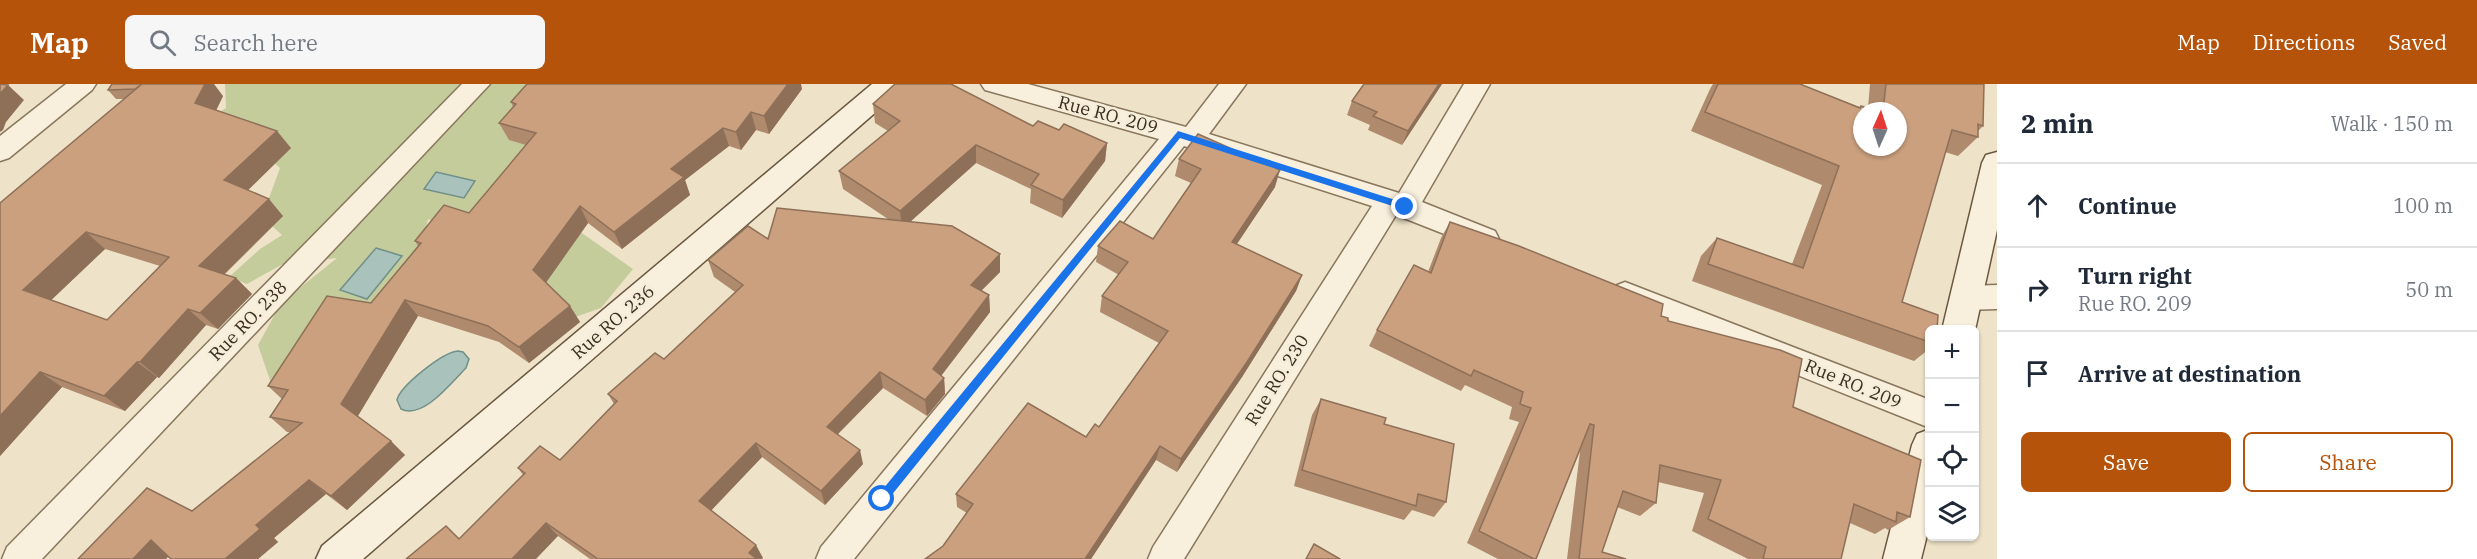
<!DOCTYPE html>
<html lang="en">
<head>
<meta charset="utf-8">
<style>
  body { margin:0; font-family:"IBM Plex Serif",serif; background:#f6f6f7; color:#1f2937 }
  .controls { position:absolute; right:18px; bottom:18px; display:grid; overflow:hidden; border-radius:9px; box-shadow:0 2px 4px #0004 }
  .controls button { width:54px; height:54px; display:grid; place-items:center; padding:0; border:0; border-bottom:2px solid #e0e1e3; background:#fff; color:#1f2937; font:30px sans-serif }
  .compass { position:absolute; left:1853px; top:18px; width:54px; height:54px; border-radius:50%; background:#fff; box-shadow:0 2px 4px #0004; rotate:3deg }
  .stop { position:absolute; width:18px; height:18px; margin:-14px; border:4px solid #1a73e8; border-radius:50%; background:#fff }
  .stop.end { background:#1a73e8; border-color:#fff; box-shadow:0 2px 6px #0008 }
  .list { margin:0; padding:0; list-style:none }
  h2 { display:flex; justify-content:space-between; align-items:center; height:78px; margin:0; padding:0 24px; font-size:26px }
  h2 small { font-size:20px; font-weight:400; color:#747a83 }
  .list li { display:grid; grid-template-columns:39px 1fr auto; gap:18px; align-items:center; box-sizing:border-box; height:84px; padding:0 24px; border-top:2px solid #e0e1e3 }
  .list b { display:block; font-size:22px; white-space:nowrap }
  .list p { margin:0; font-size:20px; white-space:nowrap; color:#747a83 }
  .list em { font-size:20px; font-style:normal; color:#747a83 }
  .actions { display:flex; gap:12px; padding:18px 24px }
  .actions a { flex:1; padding:14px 0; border:2px solid #b45309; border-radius:9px; text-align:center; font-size:21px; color:#b45309 }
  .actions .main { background:#b45309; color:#fff }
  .icon { flex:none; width:33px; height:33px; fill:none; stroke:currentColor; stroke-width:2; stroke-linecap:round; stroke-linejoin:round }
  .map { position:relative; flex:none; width:1997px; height:475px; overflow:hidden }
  header { display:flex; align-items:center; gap:36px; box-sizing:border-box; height:84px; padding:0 30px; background:#b45309; color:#fff }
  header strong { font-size:28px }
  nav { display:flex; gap:33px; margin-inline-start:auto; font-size:21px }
  .search { width:420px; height:54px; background:#f6f6f7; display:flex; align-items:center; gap:15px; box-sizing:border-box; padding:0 21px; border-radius:9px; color:#747a83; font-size:22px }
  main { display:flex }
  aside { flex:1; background:#fff }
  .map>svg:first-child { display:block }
</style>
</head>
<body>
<header>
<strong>Map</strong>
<div class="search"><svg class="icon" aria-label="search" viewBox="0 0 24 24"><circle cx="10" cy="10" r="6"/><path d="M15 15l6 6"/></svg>Search here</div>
<nav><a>Map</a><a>Directions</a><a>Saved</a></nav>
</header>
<main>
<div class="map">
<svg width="1997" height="475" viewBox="0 0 1997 475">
  <rect width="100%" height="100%" fill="#eee3c8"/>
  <path fill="#c5cc9c" d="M225,0h318l36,147 54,38 -32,39 -80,28 -56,-101 -37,-16 -7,29 29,12 -99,65 -77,67 -16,-47 23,-42 56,-45 -54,6 -36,20 -18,-7 31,-28 22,-14 -20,-18 18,-49 -21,-18 -74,-15 41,-27z"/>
  <g fill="#a9c2bb" stroke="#709089" stroke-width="1.5">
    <path d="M436,88l39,9 -11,17 -40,-9z"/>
    <path d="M376,164l26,8 -35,43 -27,-9z"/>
    <path d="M458,267l5,1 6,7 -3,9c-14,14 -43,52 -65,41l-4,-9c3,-14 46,-48 61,-49z"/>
  </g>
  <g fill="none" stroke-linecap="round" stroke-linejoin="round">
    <defs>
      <g id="street">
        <path d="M66,0h30l-4,6 -83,68 -9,3v-25z"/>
        <path d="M462,0h28l-448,475h-40l5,-12z"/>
        <path d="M981,0h47l158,43 33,-43h27l-37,50 190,59 65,-109h26l-68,118 73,29 4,8 -4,8 -10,3 -89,-35 -212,344h-36l5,-12 219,-341 -188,-60 -330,413h-38l5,-12 338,-408 -174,-49z"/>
        <path d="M1625,198l305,118v28l-315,-126 -5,-8 5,-8z"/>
        <path d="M1997,201v24l-32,1 -10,-3 -5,-9 5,-9 10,-3z"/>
      </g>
      <g id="secondary">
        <path d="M872,0h32l-4,7 -537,468h-47l6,-13z"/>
        <path d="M1997,68v78l-22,100h-33l40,-167 4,-8z"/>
        <path d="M1930,345v94l-9,36h-38l29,-114 5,-11z"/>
      </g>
    </defs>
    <use href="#street" stroke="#89765d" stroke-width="3"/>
    <use href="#secondary" stroke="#6b5740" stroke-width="3"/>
    <use href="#street" fill="#f8f0dc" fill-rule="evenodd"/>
    <use href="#secondary" fill="#f8f0dc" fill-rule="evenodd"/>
  </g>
  <g fill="#af8a6d" fill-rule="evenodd">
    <path d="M112,0l111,12 -7,14 75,38 -43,42 35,26 -58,58 11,4 16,16 -34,35 -12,-4 -47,53 -2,-1 -32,34 -63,-24 -62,69v-253l124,-104h-8l-8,-9zM105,165l55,17 -53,54 -56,-20z"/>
    <path d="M1442,0l-40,61 -34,-15 2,-5 -23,-10 5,-14z"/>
    <path d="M1713,0h87l59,23 2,-1 7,2 2,-24h114l-1,42 -5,5v6l-20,19 -13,-4 -43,150 27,40v7l-15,12 -222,-80 9,-25 16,-18 75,26 30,-79 -131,-54 19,-42zM1862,27h36l-36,36z"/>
    <path d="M802,5l-33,45 -13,-4 -15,20 -12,-4 -44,34 5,15 -68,54 -34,-26 -42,59 24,24 10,16 -51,41 -30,-21 -81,-26 -60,100 47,39 -58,55 -21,-16 -52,44 4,4 -20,17h-87l-3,-2 -2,2h-88l114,-48 98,-79h-3l-17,-15 12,-18 -14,-13 103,-83 47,-57 -3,-5 54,-28 57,-68 -17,-5 -10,-17 14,-16 -2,-5z"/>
    <path d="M873,20l186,26 48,13 -2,18 -43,57 -32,-15 1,-14 -55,-26 -66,59 90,32v18l-19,19 8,4 1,17 -49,64 3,2 1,16 -18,22 -44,-28 -45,46 25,30 -38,41 -63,-48 -51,53 52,48 -2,1h-171l-32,-23 -152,23 40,-33 14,13 63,-64 -5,-7 42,-8 54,-56 -6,-10 56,-35 71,-67 -21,-15 -6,-17 60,-21 120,-20 -45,-30 -4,-18 49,-40 -13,-8z"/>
    <path d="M1179,75l96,28 -39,57 66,31 -6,16 -54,86 -65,95 -21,-12 -65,99h-166l18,-13 24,-33 -10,-6 -1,-13 130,-57 13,-10 60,-84 -59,-31 2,-16 17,-21 -23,-13 2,-16 55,-7 38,-56 -16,-7z"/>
    <path d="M1450,138l211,94 132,91 117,110 -22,13 -3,-2 -10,6 -25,-11 -9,36h-93l-56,-28 12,-38 -46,-11 -2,21 -16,13 -23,-9 -15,45 24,7h-59l13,-108 -44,108h-38l-31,-16 52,-121 -10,-3 3,-12 -47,-22 -4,6 -92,-45 8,-16 51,-58 13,-34z"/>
    <path d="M1321,315l63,25 62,78 -12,15 -22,-7 -8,10 -110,-34 18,-71z"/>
  </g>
  <g fill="#8e7059">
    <path d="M205,0h9l9,12 -12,25 -16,-18z"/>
    <path d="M788,0h13l1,5 -33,45 -5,-18z"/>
    <path d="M1439,0h3l-40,61 6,-14z"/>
    <path d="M8,1l16,15 -18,22 -3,8 -3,2v-38z"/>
    <path d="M751,28l5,18 -15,20 -5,-18z"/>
    <path d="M723,44l6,18 -44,34 5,15 -68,54 -8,-17 57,-63z"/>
    <path d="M277,47l14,17 -51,50 -16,-18z"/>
    <path d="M1107,59l-2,18 -43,57 1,-18z"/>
    <path d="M976,61v18l-74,66 -2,-18z"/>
    <path d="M1280,86l-5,17 -48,72 5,-17z"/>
    <path d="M269,115l14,17 -67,66 -17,-16z"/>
    <path d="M580,122l8,17 -45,64 -10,-17z"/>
    <path d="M86,148l19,17 -61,58 -21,-17z"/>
    <path d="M1000,170v18l-29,29v-16z"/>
    <path d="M1302,191l-6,16 -54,86 -65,95 4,-13z"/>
    <path d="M236,194l16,16 -34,35 -18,-16z"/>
    <path d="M989,211l1,17 -56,73 -1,-16z"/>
    <path d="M405,216l13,16 -62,103 -15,-15z"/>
    <path d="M570,222l10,16 -51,41 -10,-16z"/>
    <path d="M188,225l18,16 -47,53 -19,-16z"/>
    <path d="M137,278l20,15 -32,34 -21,-15z"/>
    <path d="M40,288l22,15 -62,69v-40z"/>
    <path d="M880,288l3,16 -52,53 -4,-14z"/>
    <path d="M944,294l1,16 -18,22 -2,-16z"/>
    <path d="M391,357l14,14 -58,55 -16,-14z"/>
    <path d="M756,359l6,14 -55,58 -8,-14z"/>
    <path d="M1160,362l-4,14 -65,99h-6z"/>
    <path d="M860,366l3,14 -38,41 -4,-14z"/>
    <path d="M309,396l17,14 -52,44 4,4 -20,17h-33l31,-34z"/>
    <path d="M546,439l12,13 -22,23h-24z"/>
    <path d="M151,456l21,12 -6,7h-33z"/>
    <path d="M756,461l7,13 -2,1h-9l-3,-6z"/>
  </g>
  <g fill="#cba07f" stroke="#8e7059" stroke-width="1.5" fill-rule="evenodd">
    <path d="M0,0l8,1 -8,9z"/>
    <path d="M112,0h30l-7,5 -27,1z"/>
    <path d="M142,0h63l-10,19 82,28 -53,49 45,19 -70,67 37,12 -36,35 -12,-4 -48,53h-3l-33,34 -64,-24 -40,44v-213zM86,148l83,25 -62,63 -84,-30z"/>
    <path d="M527,0h261l-24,32 -13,-4 -15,20 -13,-4 -52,41 13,8 -70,55 -34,-26 -47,64 37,36 -51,41 -31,-21 -83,-26 -64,104 50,37 -60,55 -22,-16 -53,45 4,4 -35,30h-54l-20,-19 -18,19h-55l69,-71 45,23 110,-88 -32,-6 18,-27 -20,-4 59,-90 44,7 50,-60 -6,-2 29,-36 25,8 67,-80 -37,-10 17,-19 -5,-2z"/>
    <path d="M895,0h56l82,42 5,-5 21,9 5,-6 43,19 -44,57 -32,-15 8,-11 -63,-29 -76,66 -61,-40 61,-50 -27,-17z"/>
    <path d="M1364,0h75l-31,47 -35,-15 4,-4 -25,-11z"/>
    <path d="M1718,0h82l60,24 1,-2 14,5h-13v36h36v-36h-15l3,-27h98l-1,42 -5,-2v13l-26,-7 -50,172 36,13 -1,15h-8v12l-221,-78 9,-26 86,30 36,-102 -134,-54z"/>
    <path d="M1198,50l82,36 -48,72 70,33 -55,87 -66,97 -21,-13 -75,113h-160l18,-13 30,-42 -17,-10 72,-91 58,34 9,-13 4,3 69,-96 -66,-35 26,-34 -30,-16 22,-25 33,18 48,-70 -22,-10z"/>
    <path d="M777,124l175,18 48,28 -29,31 18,10 -56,74 11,9 -19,22 -45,-28 -53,55 33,23 -39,41 -65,-48 -57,58 57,44 -7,8 8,6h-159l-52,-36 -34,36h-106l40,-33 13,13 66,-66 -7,-5 22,-22 20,14 57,-59 -9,-7 47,-41 9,6 79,-74 -35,-25 40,-34 20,13z"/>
    <path d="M1450,138l69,24 144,58 -2,12 7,2v3l112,29 22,9 -9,48 128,53 -11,57 -13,-5 -1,10 -42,-18 -13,55h-78l3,-12 -58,-28 13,-39 -61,-15 -4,38 -33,-12 -21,61 24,7h-47l15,-134 -4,-1 -54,135h-2l-55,-28 52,-123 -11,-4 3,-12 -49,-22 -3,6 -94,-46 37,-65 17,8z"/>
    <path d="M1321,315l65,19 -2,6 70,20 -8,58 -28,-8 -2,12 -114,-36z"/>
    <path d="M1314,460l26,15h-34z"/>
  </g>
  <path fill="#1a73e8" d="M1178,47l230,73 1,3 -4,3 -225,-72 -294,364h-8v-7z"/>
  <g text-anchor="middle" stroke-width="5" stroke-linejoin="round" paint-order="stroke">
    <g font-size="18" fill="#3a2d21" stroke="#f5edd8">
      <text transform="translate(1108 31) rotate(15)" y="6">Rue RO. 209</text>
      <text transform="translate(248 237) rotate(-46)" y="6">Rue RO. 238</text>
      <text transform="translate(613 238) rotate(-41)" y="6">Rue RO. 236</text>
      <text transform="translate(1277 296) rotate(-58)" y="6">Rue RO. 230</text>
      <text transform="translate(1853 300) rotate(22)" y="6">Rue RO. 209</text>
    </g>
  </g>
</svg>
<div class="controls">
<button>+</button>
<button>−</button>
<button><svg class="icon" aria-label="locate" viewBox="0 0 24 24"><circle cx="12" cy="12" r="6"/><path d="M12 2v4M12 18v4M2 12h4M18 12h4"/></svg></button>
<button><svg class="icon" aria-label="layers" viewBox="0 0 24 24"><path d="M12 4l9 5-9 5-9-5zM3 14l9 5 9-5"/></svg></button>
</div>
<svg class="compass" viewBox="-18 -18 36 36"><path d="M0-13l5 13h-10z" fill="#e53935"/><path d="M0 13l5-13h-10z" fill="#747a83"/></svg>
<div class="stop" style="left:882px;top:415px"></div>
<div class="stop end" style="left:1405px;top:123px"></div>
</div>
<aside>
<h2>2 min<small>Walk · 150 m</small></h2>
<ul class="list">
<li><svg class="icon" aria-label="ahead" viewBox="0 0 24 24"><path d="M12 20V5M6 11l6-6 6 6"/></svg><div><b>Continue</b></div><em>100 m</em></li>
<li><svg class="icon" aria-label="right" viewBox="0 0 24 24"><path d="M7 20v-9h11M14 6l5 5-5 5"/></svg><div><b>Turn right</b><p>Rue RO. 209</p></div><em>50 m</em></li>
<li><svg class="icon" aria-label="arrive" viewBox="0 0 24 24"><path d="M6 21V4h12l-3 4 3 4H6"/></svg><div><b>Arrive at destination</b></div></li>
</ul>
<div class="actions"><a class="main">Save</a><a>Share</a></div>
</aside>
</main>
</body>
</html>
